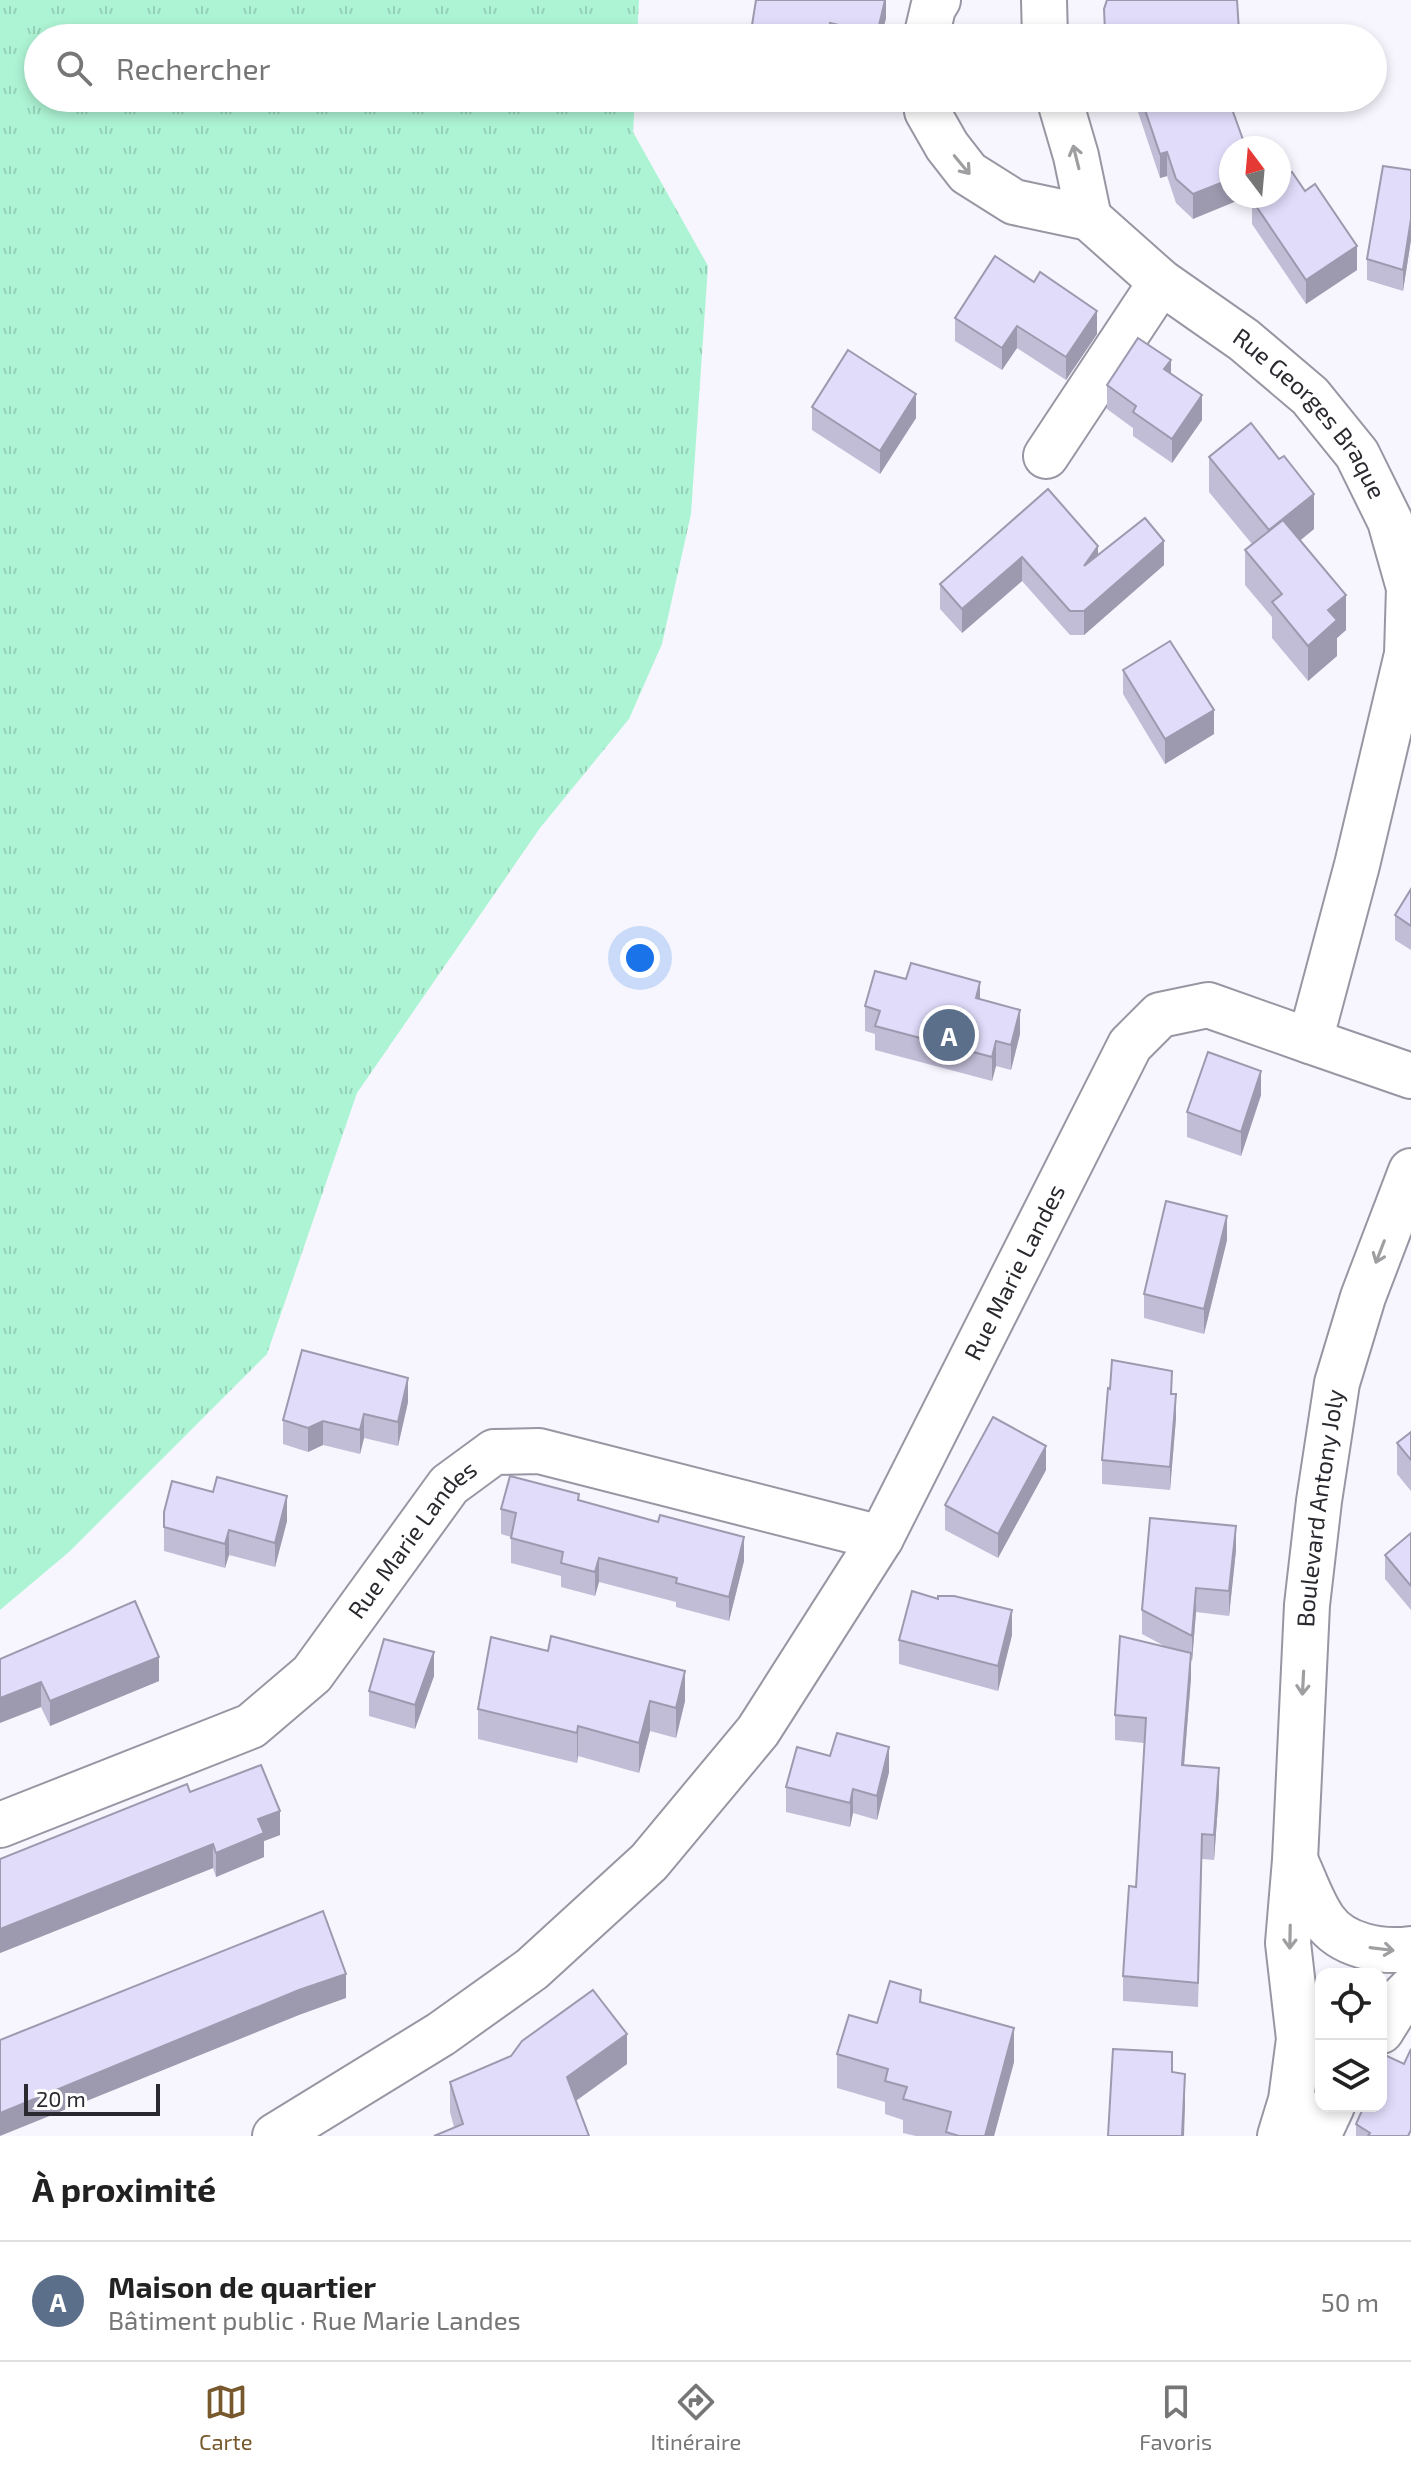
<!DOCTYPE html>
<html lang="fr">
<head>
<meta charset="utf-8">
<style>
  body { margin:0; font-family:"Exo 2",sans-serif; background:#f2f2f2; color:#222 }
  .controls { position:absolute; right:24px; bottom:24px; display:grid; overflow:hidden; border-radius:16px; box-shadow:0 4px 12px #0003 }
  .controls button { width:72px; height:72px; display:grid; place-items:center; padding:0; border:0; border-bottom:2px solid #e0e0e0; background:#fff; color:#222; font:40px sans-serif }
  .compass { position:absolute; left:1219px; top:136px; width:72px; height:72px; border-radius:50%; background:#fff; box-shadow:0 4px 12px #0003; rotate:344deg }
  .scale { position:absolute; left:24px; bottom:20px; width:136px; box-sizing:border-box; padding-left:8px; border:4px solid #2a292f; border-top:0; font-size:22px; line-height:28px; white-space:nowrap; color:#2a292f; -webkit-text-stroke:6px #fff; paint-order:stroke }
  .you { position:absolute; left:640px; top:958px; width:28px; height:28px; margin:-20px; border:6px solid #fff; border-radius:50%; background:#1a73e8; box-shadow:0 0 0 12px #1a73e833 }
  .badge { display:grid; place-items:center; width:52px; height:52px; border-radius:50%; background:#77592d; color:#fff; font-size:26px; font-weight:700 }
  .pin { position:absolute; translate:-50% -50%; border:4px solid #fff; box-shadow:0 2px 8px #0006 }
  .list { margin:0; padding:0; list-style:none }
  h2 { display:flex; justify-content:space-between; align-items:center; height:104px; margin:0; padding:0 32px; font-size:34px }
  h2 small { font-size:26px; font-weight:400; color:#767676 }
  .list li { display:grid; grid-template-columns:52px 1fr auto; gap:24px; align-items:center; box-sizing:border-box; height:120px; padding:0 32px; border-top:2px solid #e0e0e0 }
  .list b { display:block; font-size:30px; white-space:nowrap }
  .list p { margin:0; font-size:26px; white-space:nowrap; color:#767676 }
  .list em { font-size:26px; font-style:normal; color:#767676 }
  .icon { flex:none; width:44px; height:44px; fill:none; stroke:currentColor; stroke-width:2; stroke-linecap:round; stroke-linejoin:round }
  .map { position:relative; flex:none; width:1411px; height:2136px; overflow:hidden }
  .search { position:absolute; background:#fff; box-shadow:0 4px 12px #0003; left:24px; right:24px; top:24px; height:88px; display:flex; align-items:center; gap:20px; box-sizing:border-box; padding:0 28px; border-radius:44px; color:#767676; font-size:30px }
  .sheet { height:224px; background:#fff }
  nav { display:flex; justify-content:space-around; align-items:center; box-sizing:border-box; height:112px; border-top:2px solid #e0e0e0; background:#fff; font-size:22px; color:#767676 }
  nav a { display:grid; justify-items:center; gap:4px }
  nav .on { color:#77592d }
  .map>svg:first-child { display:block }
</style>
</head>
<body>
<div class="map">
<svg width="1411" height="2136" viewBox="0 0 1411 2136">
  <defs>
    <pattern id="grass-tufts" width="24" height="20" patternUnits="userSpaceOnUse" patternTransform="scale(2)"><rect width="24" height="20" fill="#adf4d4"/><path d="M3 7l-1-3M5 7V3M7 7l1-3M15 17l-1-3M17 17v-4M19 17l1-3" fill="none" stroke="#95d1b6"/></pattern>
  </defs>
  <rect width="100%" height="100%" fill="#f7f6fe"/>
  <path fill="url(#grass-tufts)" d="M0,0h639l-2,38h-599v60h597l-2,34 75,134 -17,248 -29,130 -33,75 -89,109 -183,265 -90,261 -198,198 -69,58z"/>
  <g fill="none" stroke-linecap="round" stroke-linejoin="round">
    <defs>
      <g id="minor">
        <path d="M1044,0l1,38"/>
        <path d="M926,38l7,-30 5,-8"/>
        <path id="s1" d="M925,98l2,13 20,35 21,27 46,29 75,16 72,64 83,58 66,56 47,58 33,67 19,67 -2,66 -50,211 -47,176 101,35"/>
        <path d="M1059,98l17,58 13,62"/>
        <path d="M1046,456l115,-174"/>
        <path id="s2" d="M0,1825l251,-99 61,-52 137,-189 45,-33 45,-1 342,87"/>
        <path d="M1296,1862c9,19 16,41 28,58 18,26 57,33 87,29"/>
        <path id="s3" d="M275,2136l166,-102 91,-65 117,-107 109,-131 123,-193 249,-493 30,-30 48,-10 102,36"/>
        <path id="s4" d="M1280,2136l11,-36 8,-61 -11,-96 7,-83 12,-255 12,-104 18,-118 26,-86 48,-126"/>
      </g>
      <g id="major">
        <path d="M1381,2031l20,-32 10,-10"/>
        <path d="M1318,2136l14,-30"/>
      </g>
    </defs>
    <use href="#minor" stroke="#9896a3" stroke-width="48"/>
    <use href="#major" stroke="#9896a3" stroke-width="48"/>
    <use href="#minor" stroke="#fff" stroke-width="44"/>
    <use href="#major" stroke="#fff" stroke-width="44"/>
  </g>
  <g fill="#c1bdd7">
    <path d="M886,0v18l-5,20h-129v-13z"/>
    <path d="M1104,9l135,22v7h-135z"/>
    <path d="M1128,98h100l-35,121 -17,-16 -9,-27 -7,2 -25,-75 -7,1z"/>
    <path d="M1411,170v70l-8,51 -36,-11v-21z"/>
    <path d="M1252,200l105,70 -51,34 -54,-80z"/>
    <path d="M955,318l142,16 -31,46 -49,-32 -15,22 -47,-29z"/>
    <path d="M1171,374l31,46 -30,43 -39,-27v-8l-26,-19v-24z"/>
    <path d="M812,407l104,11 -36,56 -68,-44z"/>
    <path d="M1209,457l105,72 -14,12 46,89 -9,8v18l-29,25 -36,-43v-21l-27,-32v-35l7,-6 -43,-52z"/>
    <path d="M1048,489l50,66 66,10 -80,70h-14l-48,-54 -60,52 -22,-24v-25z"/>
    <path d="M1123,670l91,64 -49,30 -42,-70z"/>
    <path d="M1411,889v61l-16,-10v-25z"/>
    <path d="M980,999l40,35 -9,36 -15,-4 -4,15 -117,-31v-16l-10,-3v-25z"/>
    <path d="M1261,1095l-20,61 -54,-19v-25z"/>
    <path d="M1227,1240l-23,94 -60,-16v-24z"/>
    <path d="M1172,1394l4,24 -6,72 -68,-6v-24z"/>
    <path d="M408,1402l-10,44 -34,-8 -4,16 -37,-9 -15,7 -25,-8v-24z"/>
    <path d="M1411,1432v59l-14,-17v-31z"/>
    <path d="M1046,1470l-48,88 -53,-28v-25z"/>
    <path d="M579,1500l165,61 -15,60 -53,-14v-5l-77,-20 -4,14 -34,-9v-11l-50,-13v-26l-10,-3v-25z"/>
    <path d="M164,1512l123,9 -12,46 -46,-12 -4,13 -61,-17z"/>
    <path d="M1411,1533v77l-26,-31v-24z"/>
    <path d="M1236,1550l-7,66 -33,-4 -4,49 -1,-1v18l-7,87 35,27 -5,68 -12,-1 -4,148 -75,-6v-25l13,-89 8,-144 -29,-3v-25l53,-67 -26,-14v-24z"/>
    <path d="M1012,1635l-14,56 -99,-27v-24z"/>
    <path d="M491,1637l194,64 -9,37 -26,-7 -11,42 -61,-17 -1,7 -99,-24v-30z"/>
    <path d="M0,1659l159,22 -109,45 -9,-19z"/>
    <path d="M434,1676l-19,53 -46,-13v-25z"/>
    <path d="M889,1772l-12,48 -24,-7 -3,14 -64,-15v-25z"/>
    <path d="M190,1792l90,43 -16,6v16l-48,20 -3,-9 -213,85v-94z"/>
    <path d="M921,2002l93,60 -20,74h-78l-13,-3v-13l-18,-6v-12l-48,-14v-34l40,-31z"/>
    <path d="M511,2056l116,8 -51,37 -122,26 -4,-15v-30z"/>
    <path d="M1356,2124l55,12h-55z"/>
  </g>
  <g fill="#9d9aaf">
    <path d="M885,0h1v18l-5,20h-4z"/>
    <path d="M807,29v9h-16v-5z"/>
    <path d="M1167,152v24l-7,2v-24z"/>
    <path d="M1231,179v17h18l-56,23v-25z"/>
    <path d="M1411,219v21l-8,51v-21z"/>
    <path d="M1357,246v24l-51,34v-24z"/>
    <path d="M1097,311v23l-31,46v-23z"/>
    <path d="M1017,326v22l-15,22v-22z"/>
    <path d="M1171,360v24l-7,-15z"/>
    <path d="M916,394v24l-36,56v-23z"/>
    <path d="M1202,395v25l-30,43v-24z"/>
    <path d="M1314,494v35l-45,36v-35z"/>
    <path d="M1164,541v24l-80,70v-24z"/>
    <path d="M1098,546v24l-14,-4z"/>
    <path d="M1022,557v24l-60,52v-24z"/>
    <path d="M1346,595v35l-9,8v18l-29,25v-35l20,-36z"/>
    <path d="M1214,710v24l-49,30v-25z"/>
    <path d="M980,982v24l-4,-8z"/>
    <path d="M1020,1010v24l-9,36v-25z"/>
    <path d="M996,1041v25l-4,15v-24z"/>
    <path d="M1261,1071v24l-20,61v-24z"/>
    <path d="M1227,1216v24l-23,94v-25z"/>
    <path d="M408,1378v24l-10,44v-24z"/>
    <path d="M1176,1394v24l-6,72v-23z"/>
    <path d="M364,1414v24l-4,16v-24z"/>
    <path d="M323,1421v24l-15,7v-24z"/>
    <path d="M1046,1446v24l-48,88v-24z"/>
    <path d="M287,1496v25l-12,46v-24z"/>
    <path d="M1236,1526v24l-7,66v-25z"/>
    <path d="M229,1530v25l-4,13v-24z"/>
    <path d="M744,1537v24l-15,60v-24z"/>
    <path d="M599,1558v24l-4,14v-24z"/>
    <path d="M1196,1588v24l-4,49v-25z"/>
    <path d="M1012,1610v25l-14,56v-25z"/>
    <path d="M434,1652v24l-19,53v-24z"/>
    <path d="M1191,1653v25l-9,112v-25z"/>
    <path d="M159,1657v24l-109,45v-25z"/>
    <path d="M685,1671v30l-9,37v-30z"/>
    <path d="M41,1682v25l-41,16v-25z"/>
    <path d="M650,1701v30l-11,42v-30z"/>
    <path d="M578,1726v30l-1,7v-30z"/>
    <path d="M889,1747v25l-12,48v-24z"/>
    <path d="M1219,1768v24l-5,68v-25z"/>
    <path d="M853,1789v24l-3,14v-24z"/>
    <path d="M280,1811v24l-16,6v16l-48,20v-24l42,-34z"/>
    <path d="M213,1844v24l-213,85v-24z"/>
    <path d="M346,1974v24l-47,17 -299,121v-23l299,-123z"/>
    <path d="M1014,2028v34l-20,74h-9z"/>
    <path d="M627,2034v30l-60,43v-30z"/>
    <path d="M1185,2074v32l-1,30h-2z"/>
  </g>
  <g fill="#e0dcfa" stroke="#9d9aaf" stroke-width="2">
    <path d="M756,0h129l-8,34 -47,-11 -3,11 -20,-5 -16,4 -39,-8z"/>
    <path d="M1107,0h130l2,31 -35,2 2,5h-83l-1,-8 -17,1 -1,-22z"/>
    <path d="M1141,98h87l18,50h-15v31l-38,15 -17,-15 -9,-27 -7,2z"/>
    <path d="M1383,166l28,4v49l-8,51 -36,-11z"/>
    <path d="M1292,172l13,19 10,-7 42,62 -51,34 -54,-80 5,-4h22v-15z"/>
    <path d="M995,256l39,26 6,-10 57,39 -31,46 -49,-31 -15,22 -47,-30z"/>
    <path d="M1138,338l33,22 -7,9 38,26 -30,44 -39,-27 3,-6 -29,-21z"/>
    <path d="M848,350l68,44 -36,57 -68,-44z"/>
    <path d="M1251,423l28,36 5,-3 30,38 -45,36 -60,-73z"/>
    <path d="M1048,489l50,57 -14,20 61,-48 19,23 -80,70h-14l-48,-54 -60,52 -22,-25z"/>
    <path d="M1283,520l63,75 -18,15 9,10 -29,26 -36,-44 10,-8 -37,-44z"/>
    <path d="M1170,641l44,69 -49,29 -42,-69z"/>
    <path d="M1411,889v37l-16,-11z"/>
    <path d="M911,963l69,19 -4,16 44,12 -9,35 -15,-4 -4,16 -117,-31 5,-15 -15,-5 10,-35 31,8z"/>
    <path d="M1208,1052l53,19 -20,61 -54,-20z"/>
    <path d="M1166,1201l61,15 -23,93 -60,-15z"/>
    <path d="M302,1350l106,28 -10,44 -34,-8 -4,16 -37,-9 -15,7 -25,-8z"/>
    <path d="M1112,1360l60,11 -1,23h5l-6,73 -68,-7 6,-72 2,1z"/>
    <path d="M993,1417l53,29 -48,88 -53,-29z"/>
    <path d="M1411,1432v28l-14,-17z"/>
    <path d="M510,1476l69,18 -1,6 80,22 2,-7 84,22 -15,60 -53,-14 1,-5 -78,-20 -4,14 -34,-9 2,-11 -52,-14 5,-25 -15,-4z"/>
    <path d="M217,1477l70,19 -12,47 -46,-13 -4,14 -61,-17v-15l8,-31 41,11z"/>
    <path d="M1150,1518l86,8 -7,65 -33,-3 -4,48 -50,-26z"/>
    <path d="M1411,1533v53l-26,-31z"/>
    <path d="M912,1591l26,8v-3h16l58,14 -14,56 -99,-26z"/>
    <path d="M135,1601l24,56 -109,44 -9,-19 -41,16v-39z"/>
    <path d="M551,1636l134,35 -9,37 -26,-7 -11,42 -61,-17 -1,7 -99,-24 13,-72 57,14z"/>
    <path d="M1120,1636l71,17 -9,112 37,3 -5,67 -12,-1 -4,149 -75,-7 6,-90 7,1 10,-169 -31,-3z"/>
    <path d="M384,1639l50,13 -19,53 -46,-14z"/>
    <path d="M837,1733l52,14 -12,49 -24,-7 -3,14 -64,-16 11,-40 33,9z"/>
    <path d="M261,1765l19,46 -22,8 6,14 -48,20 -3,-9 -213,85v-70l187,-75 3,8z"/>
    <path d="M323,1911l23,63 -47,16 -299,123v-73z"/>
    <path d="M890,1981l31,9 -1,12 94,26 -29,108h-26l-13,-4 5,-20 -48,-13 4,-12 -22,-6 3,-12 -51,-15 12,-39 28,8z"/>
    <path d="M593,1990l34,44 -60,43 22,59h-155l29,-12 -13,-42 61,-26 11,-15z"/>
    <path d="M1113,2049l59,3v20l13,2 -3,62h-74z"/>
    <path d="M1411,2049v81l-3,6h-40l2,-3 -14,-9 8,-18h17v-40l4,-11 19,9z"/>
  </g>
  <defs><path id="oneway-shaft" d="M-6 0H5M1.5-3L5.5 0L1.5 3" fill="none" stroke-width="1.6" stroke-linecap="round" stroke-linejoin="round" transform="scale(2)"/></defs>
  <g stroke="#9f9fa1">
    <use href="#oneway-shaft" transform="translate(1076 157) rotate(-104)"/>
    <use href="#oneway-shaft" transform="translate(962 165) rotate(50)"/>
    <use href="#oneway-shaft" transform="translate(1380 1252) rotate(111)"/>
    <use href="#oneway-shaft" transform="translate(1303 1683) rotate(93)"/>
    <use href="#oneway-shaft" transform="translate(1290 1937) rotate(91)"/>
    <use href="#oneway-shaft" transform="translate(1382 1949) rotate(7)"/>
  </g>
  <g text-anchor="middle" stroke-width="6" stroke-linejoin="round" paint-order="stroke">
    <g font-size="24" fill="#2a292f" stroke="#fff">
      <text dy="8" stroke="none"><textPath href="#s1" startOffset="516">Rue Georges Braque</textPath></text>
      <text dy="8" stroke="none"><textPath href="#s3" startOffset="1162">Rue Marie Landes</textPath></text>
      <text dy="8" stroke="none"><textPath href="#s4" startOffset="632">Boulevard Antony Joly</textPath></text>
      <text dy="8" stroke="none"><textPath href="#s2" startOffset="518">Rue Marie Landes</textPath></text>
    </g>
  </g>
</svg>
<div class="controls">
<button><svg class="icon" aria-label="locate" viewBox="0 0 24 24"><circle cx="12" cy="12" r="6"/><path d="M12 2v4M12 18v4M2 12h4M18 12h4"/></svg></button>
<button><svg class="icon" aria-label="layers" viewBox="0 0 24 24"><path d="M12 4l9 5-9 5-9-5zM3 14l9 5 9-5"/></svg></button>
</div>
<svg class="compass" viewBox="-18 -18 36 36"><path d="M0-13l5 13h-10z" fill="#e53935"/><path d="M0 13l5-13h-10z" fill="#767676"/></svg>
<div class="scale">20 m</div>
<div class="you"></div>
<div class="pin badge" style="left:949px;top:1035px;background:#5c6f8a">A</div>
<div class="search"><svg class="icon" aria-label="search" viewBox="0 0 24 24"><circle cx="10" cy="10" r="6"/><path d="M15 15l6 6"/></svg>Rechercher</div>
</div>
<section class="sheet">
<h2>À proximité<small></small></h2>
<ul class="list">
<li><span class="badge" style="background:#5c6f8a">A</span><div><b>Maison de quartier</b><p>Bâtiment public · Rue Marie Landes</p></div><em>50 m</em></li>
</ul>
</section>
<nav>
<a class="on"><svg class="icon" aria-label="map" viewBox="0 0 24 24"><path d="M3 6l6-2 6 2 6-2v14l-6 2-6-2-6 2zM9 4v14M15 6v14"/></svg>Carte</a>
<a><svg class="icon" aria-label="directions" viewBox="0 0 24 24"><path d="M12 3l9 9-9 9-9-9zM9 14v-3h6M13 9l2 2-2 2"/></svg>Itinéraire</a>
<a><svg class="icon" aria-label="saved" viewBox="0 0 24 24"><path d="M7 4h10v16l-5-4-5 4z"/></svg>Favoris</a>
</nav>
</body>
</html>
